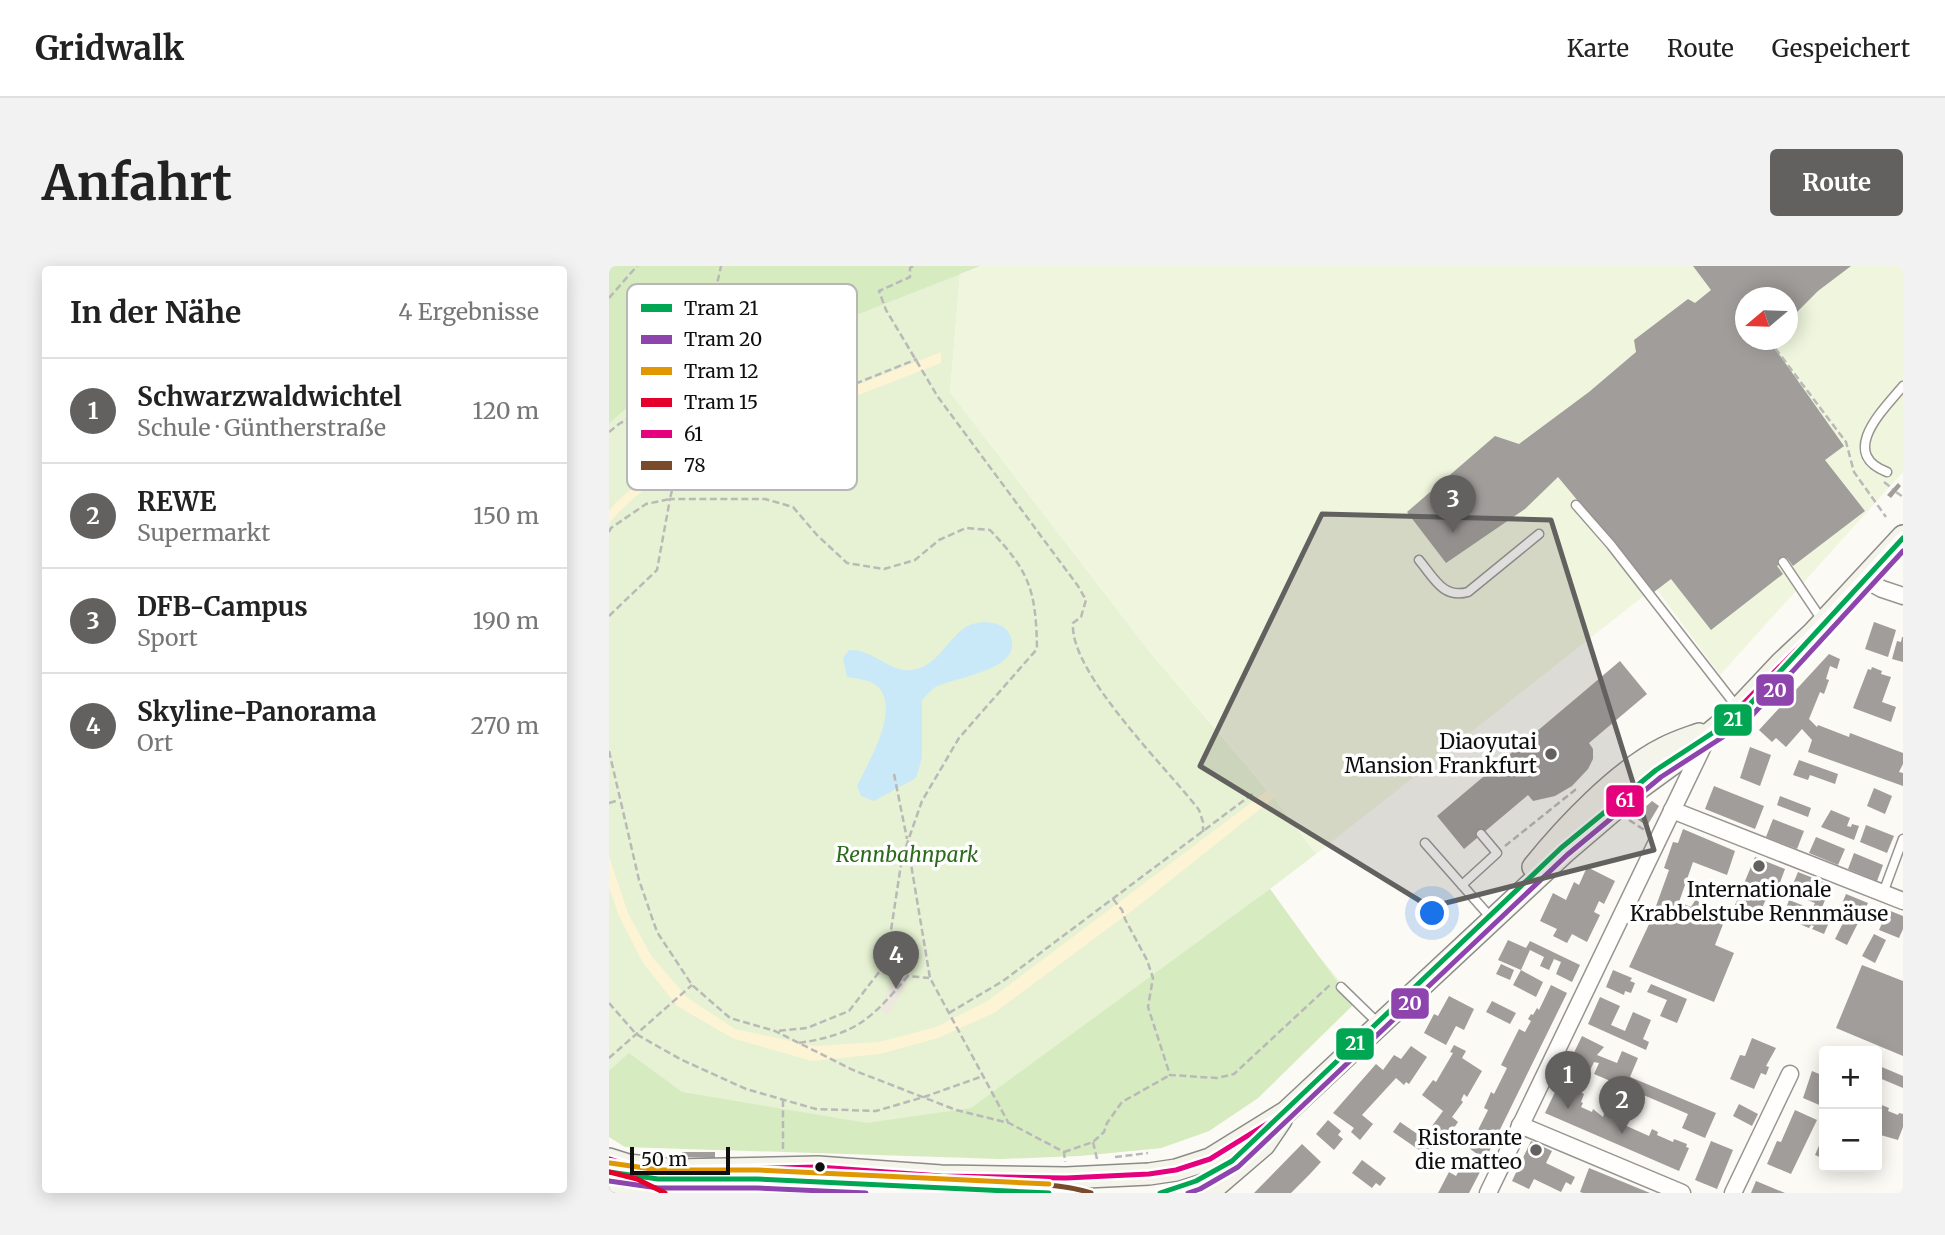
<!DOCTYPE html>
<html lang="de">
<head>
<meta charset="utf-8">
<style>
  body { margin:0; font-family:Merriweather,serif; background:#f2f2f2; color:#222 }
  .controls { position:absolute; right:21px; bottom:21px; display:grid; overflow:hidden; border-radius:7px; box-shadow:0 4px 18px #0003 }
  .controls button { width:63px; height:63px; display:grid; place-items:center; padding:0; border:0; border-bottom:2px solid #e0e0e0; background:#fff; color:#222; font:35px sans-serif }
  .compass { position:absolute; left:1126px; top:21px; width:63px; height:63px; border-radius:50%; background:#fff; box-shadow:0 4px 18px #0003; rotate:251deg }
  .scale { position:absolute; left:21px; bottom:18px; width:100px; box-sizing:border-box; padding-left:7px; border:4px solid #0f0f0f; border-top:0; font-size:19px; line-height:24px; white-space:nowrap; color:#0f0f0f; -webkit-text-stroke:5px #fff; paint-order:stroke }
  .you { position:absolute; left:824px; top:648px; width:24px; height:24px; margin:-18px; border:5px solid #fff; border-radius:50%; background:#1a73e8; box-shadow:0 0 0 10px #1a73e833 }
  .badge { display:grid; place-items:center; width:46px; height:46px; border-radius:50%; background:#62615f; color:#fff; font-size:23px; font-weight:700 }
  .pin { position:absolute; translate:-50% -58px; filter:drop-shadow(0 2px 4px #0008) }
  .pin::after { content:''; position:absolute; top:37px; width:24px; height:21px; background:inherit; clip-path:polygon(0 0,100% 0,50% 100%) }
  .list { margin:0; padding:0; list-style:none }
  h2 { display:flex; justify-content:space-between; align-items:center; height:91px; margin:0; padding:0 28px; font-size:30px }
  h2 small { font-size:23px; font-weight:400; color:#767676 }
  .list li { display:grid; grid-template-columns:46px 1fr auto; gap:21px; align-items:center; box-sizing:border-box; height:105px; padding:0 28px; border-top:2px solid #e0e0e0 }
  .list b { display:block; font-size:26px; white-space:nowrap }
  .list p { margin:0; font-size:23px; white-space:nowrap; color:#767676 }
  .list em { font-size:23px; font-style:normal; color:#767676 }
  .map { position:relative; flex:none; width:1294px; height:927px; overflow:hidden; border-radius:7px }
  header { display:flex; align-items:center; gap:42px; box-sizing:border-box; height:98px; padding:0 35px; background:#fff; border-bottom:2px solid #e0e0e0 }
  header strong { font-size:33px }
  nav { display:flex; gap:38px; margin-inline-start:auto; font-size:24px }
  .intro { display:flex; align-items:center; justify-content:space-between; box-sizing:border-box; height:168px; padding:0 42px }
  h1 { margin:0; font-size:49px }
  .button { padding:18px 32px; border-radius:7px; background:#62615f; color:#fff; font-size:24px; font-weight:700 }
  main { display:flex; gap:42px; padding:0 42px }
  aside { flex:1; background:#fff; border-radius:7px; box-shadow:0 4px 18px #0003 }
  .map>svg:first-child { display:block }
</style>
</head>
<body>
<header>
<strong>Gridwalk</strong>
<nav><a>Karte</a><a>Route</a><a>Gespeichert</a></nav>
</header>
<div class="intro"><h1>Anfahrt</h1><a class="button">Route</a></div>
<main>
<aside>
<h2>In der Nähe<small>4 Ergebnisse</small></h2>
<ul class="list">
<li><span class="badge">1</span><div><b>Schwarzwaldwichtel</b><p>Schule · Güntherstraße</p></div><em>120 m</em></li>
<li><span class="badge">2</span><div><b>REWE</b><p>Supermarkt</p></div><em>150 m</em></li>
<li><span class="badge">3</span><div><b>DFB-Campus</b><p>Sport</p></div><em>190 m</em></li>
<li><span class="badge">4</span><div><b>Skyline-Panorama</b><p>Ort</p></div><em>270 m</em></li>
</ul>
</aside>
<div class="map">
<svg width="1294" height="927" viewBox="0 0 1294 927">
  <rect width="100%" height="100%" fill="#fcfaf4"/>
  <path fill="#e6f2d3" d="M351,8l-10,118 199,259 125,147 42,56 -46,35 41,57 45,56 -98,96 -49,33 -48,17 -82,8 -470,-19v-713l22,-20z"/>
  <g fill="#d6ebc0">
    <path d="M0,0h372l-350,138 -22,20z"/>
    <path d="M661,623l65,90 21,23 -98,96 -49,33 -48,17 -82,8 -78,3 -376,-12 -16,-10v-66l20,-18 53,39 185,31 104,-15z"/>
  </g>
  <g fill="#fdf3d5">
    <path d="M332,86v11c-49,19 -98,38 -146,56 -71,27 -135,46 -186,104v-13c46,-50 116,-73 177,-97 52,-20 103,-41 155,-61z"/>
    <path d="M659,524l6,8 -137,109 -143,106 -56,25 -58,16 -68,7 -80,-23 -55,-32 -34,-43 -24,-47 -10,-28v-32l19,57 24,44 36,41 47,31 79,17 65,-4 57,-15 53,-27z"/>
  </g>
  <path fill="#eff6dd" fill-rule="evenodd" d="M372,0h922v206l-183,203 -65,-88 -339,267 -48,-64 -119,-139 -199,-259 10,-118zM1136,32h42v42h-42z"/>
  <path fill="#ede9df" d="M291,696l10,7 -6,19 -16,27 -8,-6z"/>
  <path fill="#c9e8f8" d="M375,356c12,1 23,3 27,16 11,33 -59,39 -77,50 -4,3 -8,8 -12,12v58l-6,20 -42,23 -13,-5 -4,-10c11,-23 39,-69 25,-94 -6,-12 -23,-13 -35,-15l-4,-19 6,-8c23,-2 41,23 63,20 25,-4 33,-27 51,-41 6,-5 14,-6 21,-7z"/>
  <g fill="#a09d9a">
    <path d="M1084,0h158l-33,25 -30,30v-23h-43v42h24l75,106 -19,14 40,51 -72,55 -6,-8 -4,4 -6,4 6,8 -72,56 -40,-51 -17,13 -96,-115 -33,32 -79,54 -39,-51 88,-76 24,8 70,-52 47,-40 -2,-12 54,-41 7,4 16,-13z"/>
    <path d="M1289,217l3,3 -10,12 -4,-3z"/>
    <path d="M1265,356l22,8 -8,27 -23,-8z"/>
    <path d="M1293,371h1v25l-11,-3 5,-18 4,1z"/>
    <path d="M1220,388l11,5 -3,10 -7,-3 -4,13 3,1 -5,14 -4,-2 -11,27 8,8 1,-2 31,12 1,-4 53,20v11l-4,8 4,1v13l-95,-34 4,-12 -10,-11 -16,18 -10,-9 -4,4 -13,-12z"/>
    <path d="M1011,395l27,33 -58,49 4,6v10l-5,10 -16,17 -17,10 -22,5 -5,-6 -64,54 -27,-33z"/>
    <path d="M1263,401l10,4 -1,3 10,3 -9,25 14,5 -5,15 -38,-14 15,-39 3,1z"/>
    <path d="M1141,481l21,8 -11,31 -20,-8z"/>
    <path d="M1190,494l39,14 -3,10 -25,-9 -2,5 -15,-5z"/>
    <path d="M1105,520l50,20 -9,23 -50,-20z"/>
    <path d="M1265,522l18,8 -7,18 -18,-8z"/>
    <path d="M1171,530l31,12 -3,9 -31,-12z"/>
    <path d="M1043,535l7,5 -12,20 -10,-7 7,-7 -2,-2z"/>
    <path d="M1222,544l19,8 -3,8 4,1 1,-3 7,2 -5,14 -33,-13z"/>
    <path d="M1164,553l31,12 -7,18 -31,-12z"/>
    <path d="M1257,559l28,11 -7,17 -27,-11z"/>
    <path d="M1074,563l52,22 -8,24 -34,-13 -14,40 12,5 5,-8 11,12 18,8 -10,26 19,8 -20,49 -85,-35 22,-47 18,-50 -5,-2 9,-26 5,1z"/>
    <path d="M1207,571l29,12 -7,16 -29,-12z"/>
    <path d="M1245,587l29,12 -6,16 -29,-12z"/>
    <path d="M1146,591l30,12 -7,19 -16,-6 -2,4 10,4 -11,25 -24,-10z"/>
    <path d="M978,601l28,14 -11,23 -5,-3 -5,11 6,3 -13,27 -15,-8 -5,9 -14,-7 4,-7 -17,-8 13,-28 13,7 8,-18 5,3z"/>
    <path d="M1189,606l33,13 -12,30 11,5 -6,14 -12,-5 2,-3 -3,-1 -2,3 -26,-11 6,-17 23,9 3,-6 -21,-8 2,-4 -5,-2z"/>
    <path d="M1237,628l22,9 -21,42 -12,-6 10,-20 -8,-3z"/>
    <path d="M1279,644l15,6v13l-4,9 -20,-8z"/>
    <path d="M1265,668l12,6 -11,23 -13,-7z"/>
    <path d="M899,674l18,8 4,-7 50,24 -8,17 -16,-8 5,-12 -7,-3 -5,11 -9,-4 4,-9 -14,-7 -9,20 -23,-10z"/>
    <path d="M892,698l13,6 -4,10 -14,-6z"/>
    <path d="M1253,699l41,16v75l-67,-28z"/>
    <path d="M912,704l22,12 -7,15 -23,-12z"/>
    <path d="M1004,704l19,8 -2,3 5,2 -4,10 -6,-2 -1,4 -18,-8z"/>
    <path d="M1042,718l36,15 -10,24 -17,-7 7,-16 -20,-8z"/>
    <path d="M942,719l16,8 -82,167 -16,-12 19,-38 -4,-2 7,-16 3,2 13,-26 -6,-3 18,-36 6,3 6,-11 -3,-2 3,-5 2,1 4,-7 2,2z"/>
    <path d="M840,730l25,13 -10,21 -8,-4 -10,19 -22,-12 10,-19 4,2z"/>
    <path d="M991,731l20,9 -9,19 14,6 8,-19 18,8 -8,19 6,3 -3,8 -58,-26z"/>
    <path d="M883,735l24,12 -6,11 -24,-12z"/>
    <path d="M973,770l22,11 -7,8 20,8 5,-12 16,7 -8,19 86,36 -11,25 -23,-10 6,-14 -94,-40 5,-11 -5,-1 -14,30 4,2 -3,8 2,1 -2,4 11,5 1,-3 10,8 1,-4 8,4 -1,2 38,17 3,-7 6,3 -1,3 16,7 1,-3 13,5 -1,3 3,1 -10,23 -134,-58z"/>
    <path d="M1143,772l24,10 -10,18 3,1 -3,8 -5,-2 -7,16 -24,-10 10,-24 5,1z"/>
    <path d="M845,779l12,6 -4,7 20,13 -15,26 -3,-3 -3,6 2,2 -11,15 6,5 -11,16 -15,-12 11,-15 -21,-16 11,-15 3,2 17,-29 -3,-1z"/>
    <path d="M802,780l16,11 -18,27 -3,-2 -2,3 -8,-7 -34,37 11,9 -13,16 -9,-8 3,-4 -21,-15 43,-49 7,6 11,-15 7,4z"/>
    <path d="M1268,799l26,11v12l-26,-11z"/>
    <path d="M1203,805l12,5v31l-21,-9z"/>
    <path d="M1268,837l12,5 -1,3 10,4 1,-2 4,1v13l-5,13 -21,-6z"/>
    <path d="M1130,838l19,10 -6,12 -19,-10z"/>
    <path d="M1186,844l22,10 -26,54 -24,-10 10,-23 4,1z"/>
    <path d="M719,854l13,11 -3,4 5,4 -9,11 -18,-16z"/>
    <path d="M791,856l32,22 -7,10 -32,-22z"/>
    <path d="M1215,868v25l-9,-4z"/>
    <path d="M922,875l21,10 -6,12 29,14 -4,8 -5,-3 -5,10 -27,-13 -5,10 -17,-8z"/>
    <path d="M1102,875l22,9 -16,39 -22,-9z"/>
    <path d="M693,878l19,18 -12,13 -18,18h-37z"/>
    <path d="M73,886h33v6l-33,-1z"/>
    <path d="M753,894l24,18 -6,8 -4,-3 -4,5 -20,-15z"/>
    <path d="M854,897l17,9 -11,21h-31l11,-21 7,4z"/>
    <path d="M980,902l61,25h-67l-3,-1z"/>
    <path d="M1147,915l29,12h-34z"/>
  </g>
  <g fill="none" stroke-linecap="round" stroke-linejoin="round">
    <defs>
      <g id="lane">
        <path d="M1278,206c-49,-19 -4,-62 16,-86"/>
        <path d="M967,239l35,40 126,162"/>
        <path d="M810,294c15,18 24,39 49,32l71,-58"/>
        <path d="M1174,296l39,58"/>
        <path d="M816,577l67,76"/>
        <path d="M853,619l35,-32 -16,-19"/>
        <path d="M1274,627l20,-54"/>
        <path d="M732,721l39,38"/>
      </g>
      <g id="street">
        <path d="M1255,313l18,10 21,7"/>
        <path d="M1063,544l231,91"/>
        <path d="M911,859l162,68"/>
        <path d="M879,927l219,-455"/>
        <path d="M1124,927l57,-119"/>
      </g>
      <g id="secondary">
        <path d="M924,601c32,-40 85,-96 131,-119 11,-6 24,-10 35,-14"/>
        <path d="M0,893l19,6 47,5 143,-3 123,9 125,2 83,-4 27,-4 34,-11 76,-47 279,-260 76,-65 37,-27 56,-47 47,-50 32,-30 90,-97"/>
        <path d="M0,918l121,9"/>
        <path d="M599,927l56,-48 17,-25"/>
      </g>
    </defs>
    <use href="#lane" stroke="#969592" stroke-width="11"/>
    <use href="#street" stroke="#969592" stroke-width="19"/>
    <use href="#secondary" stroke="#8c8b89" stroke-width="24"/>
    <g stroke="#b9b9b8" stroke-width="2.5" stroke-dasharray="7 3.5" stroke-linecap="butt">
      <path d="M304,0l-3,2v9l-31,14 7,19 52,87 140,189 8,14 -5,17 -8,6c-4,50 95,146 126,187l4,12v10"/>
      <path d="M0,32l28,-32"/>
      <path d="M1160,74l77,102 8,30 32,45"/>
      <path d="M0,166l10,-8 76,-46"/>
      <path d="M71,188l237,-95"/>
      <path d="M1275,216l9,7"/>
      <path d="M1287,226l7,5"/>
      <path d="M0,266l2,-4 35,-24 24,-5 51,-233"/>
      <path d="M0,350l48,-46 13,-71h95l28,8 24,28 30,28 37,6 31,-9 24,-20 27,-12 24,2c40,42 46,61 47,119l-78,89 -37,63 -20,57 -16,105 -37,48 -42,17 -32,3"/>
      <path d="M0,485l30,129 18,52 35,53 38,33 45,13 78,39 103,40 53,13 55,29 1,10"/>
      <path d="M285,508l13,65"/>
      <path d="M0,537l10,-3"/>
      <path d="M1020,554l17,11"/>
      <path d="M299,580l22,132 78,144"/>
      <path d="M896,580l70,-56 -3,-4"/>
      <path d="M504,633l9,11 3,9 22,41 6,18 -5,29 22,68 47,3 17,-4 98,-91"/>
      <path d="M0,737l27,31 44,25 66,30 70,20 60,2 48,-14 59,-21"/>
      <path d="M340,747l54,-32 252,-189"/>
      <path d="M190,777c58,-9 72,-24 109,-67l21,2"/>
      <path d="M0,792l83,-73"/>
      <path d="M174,834v52"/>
      <path d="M484,876l4,17"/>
      <path d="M455,886l29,-10 11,-10 3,-9 15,-21 48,-27"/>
      <path d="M506,891l33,-4"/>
      <path d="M173,924h13"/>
    </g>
    <use href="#lane" stroke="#fffefd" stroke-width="8"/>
    <use href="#street" stroke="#fffefd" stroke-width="16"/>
    <use href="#secondary" stroke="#f5f4eb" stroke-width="21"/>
    <defs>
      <path id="bus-1" d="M0,893l19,6 47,5 143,-3 123,9 125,2 83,-4 27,-4 34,-11 76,-47 279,-260 76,-65 37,-27 56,-47 79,-80 90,-97"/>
      <path id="bus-2" d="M0,902c69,18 137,7 207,8 53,0 106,8 159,9 39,0 78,-4 116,8"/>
    </defs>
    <use href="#bus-1" stroke="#fff" stroke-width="10"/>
    <use href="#bus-2" stroke="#fff" stroke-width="10"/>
    <use href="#bus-1" stroke="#e5007d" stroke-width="5"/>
    <use href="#bus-2" stroke="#7a4b2a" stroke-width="5"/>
    <defs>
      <g id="tram-1">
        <path d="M0,906l49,7h99l292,14"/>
        <path d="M551,927l36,-12 36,-20 329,-313 95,-78 84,-55 163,-177"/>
      </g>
      <g id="tram-2">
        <path d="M0,915l49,7h99l109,5"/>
        <path d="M579,927l12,-4 38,-22 329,-312 94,-78 85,-55 157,-171"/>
      </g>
      <path id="tram-3" d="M1,897l49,7h98l292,14"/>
      <path id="tram-4" d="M0,906l28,7 28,14"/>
    </defs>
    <use href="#tram-1" stroke="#fff" stroke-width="10"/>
    <use href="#tram-2" stroke="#fff" stroke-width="10"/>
    <use href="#tram-3" stroke="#fff" stroke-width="10"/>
    <use href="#tram-4" stroke="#fff" stroke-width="10"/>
    <use href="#tram-1" stroke="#00a651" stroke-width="5"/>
    <use href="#tram-2" stroke="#8e44ad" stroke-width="5"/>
    <use href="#tram-3" stroke="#e09702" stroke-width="5"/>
    <use href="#tram-4" stroke="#e4002b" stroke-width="5"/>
  </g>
  <path fill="#62615f" fill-opacity="0.2" stroke="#62615f" stroke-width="5" stroke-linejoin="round" d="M713,248l229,6 103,330 -224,57 -230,-141z"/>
  <g fill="#62615f" stroke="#fff" stroke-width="2.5">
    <circle cx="942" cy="488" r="7"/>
    <circle cx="1150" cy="600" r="7"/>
    <circle cx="927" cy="884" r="7"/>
  </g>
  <circle fill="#0f0f0f" stroke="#fff" stroke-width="2.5" cx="211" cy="901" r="6"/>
  <g text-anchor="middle" stroke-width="7" stroke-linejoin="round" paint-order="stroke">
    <g font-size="21" fill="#0f0f0f" stroke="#fff" text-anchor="end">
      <text x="928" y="483">Diaoyutai<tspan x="928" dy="24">Mansion Frankfurt</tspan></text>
      <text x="1150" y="631" text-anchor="middle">Internationale<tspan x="1150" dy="24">Krabbelstube Rennmäuse</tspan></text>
      <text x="913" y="879">Ristorante<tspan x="913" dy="24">die matteo</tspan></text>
    </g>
    <g font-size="21" font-style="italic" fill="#2c6b1b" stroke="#fff">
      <text x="298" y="596">Rennbahnpark</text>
    </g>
  </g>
  <rect x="18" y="18" width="230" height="206" rx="10" fill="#fff" stroke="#b7b7b7" stroke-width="2"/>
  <rect x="32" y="38" width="31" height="8" fill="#00a651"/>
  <rect x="32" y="69" width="31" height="9" fill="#8e44ad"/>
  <rect x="32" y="101" width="31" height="8" fill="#e09702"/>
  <rect x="32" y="132" width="31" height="9" fill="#e4002b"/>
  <rect x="32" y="164" width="31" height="8" fill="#e5007d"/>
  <rect x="32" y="195" width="31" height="9" fill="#7a4b2a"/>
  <g font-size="19" fill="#0f0f0f">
    <text x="75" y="49">Tram 21</text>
    <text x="75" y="80">Tram 20</text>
    <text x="75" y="112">Tram 12</text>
    <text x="75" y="143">Tram 15</text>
    <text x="75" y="175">61</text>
    <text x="75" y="206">78</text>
  </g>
  <g stroke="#fff" stroke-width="2.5">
    <rect x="1146" y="407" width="40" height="34" rx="7" fill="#8e44ad"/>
    <rect x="1104" y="437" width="40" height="34" rx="7" fill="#00a651"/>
    <rect x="996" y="518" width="40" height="34" rx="7" fill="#e5007d"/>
    <rect x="781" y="721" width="40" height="33" rx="7" fill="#8e44ad"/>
    <rect x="726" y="761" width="40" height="34" rx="7" fill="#00a651"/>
  </g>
  <g font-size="19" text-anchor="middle" font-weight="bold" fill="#fff">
    <text x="1166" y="431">20</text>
    <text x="1124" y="460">21</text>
    <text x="1016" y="541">61</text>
    <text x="801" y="744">20</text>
    <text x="746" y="784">21</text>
  </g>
</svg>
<div class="controls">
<button>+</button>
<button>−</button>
</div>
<svg class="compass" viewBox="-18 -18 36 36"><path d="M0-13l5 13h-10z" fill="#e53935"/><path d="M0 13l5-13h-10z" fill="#767676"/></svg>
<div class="scale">50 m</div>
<div class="you"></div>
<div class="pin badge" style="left:959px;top:843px">1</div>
<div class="pin badge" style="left:1013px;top:868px">2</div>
<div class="pin badge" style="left:844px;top:267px">3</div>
<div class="pin badge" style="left:287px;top:723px">4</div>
</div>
</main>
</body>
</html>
